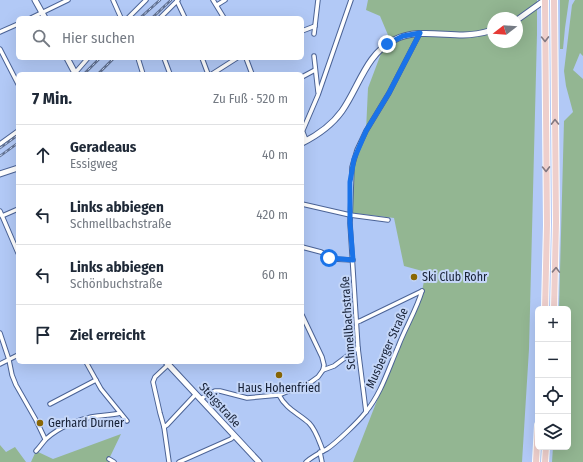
<!DOCTYPE html>
<html lang="de">
<head>
<meta charset="utf-8">
<style>
  body { margin:0; font-family:"Fira Sans Condensed",sans-serif; background:#f2f2f3; color:#1f2937 }
  .controls { position:absolute; right:12px; bottom:12px; display:grid; overflow:hidden; border-radius:6px; box-shadow:0 4px 16px #0002 }
  .controls button { width:36px; height:36px; display:grid; place-items:center; padding:0; border:0; border-bottom:1px solid #e0e1e3; background:#fff; color:#1f2937; font:20px sans-serif }
  .compass { position:absolute; left:487px; top:12px; width:36px; height:36px; border-radius:50%; background:#fff; box-shadow:0 4px 16px #0002; rotate:253deg }
  .stop { position:absolute; width:12px; height:12px; margin:-9px; border:3px solid #1a73e8; border-radius:50%; background:#fff }
  .stop.end { background:#1a73e8; border-color:#fff; box-shadow:0 1px 4px #0008 }
  .list { margin:0; padding:0; list-style:none }
  h2 { display:flex; justify-content:space-between; align-items:center; height:52px; margin:0; padding:0 16px; font-size:17px }
  h2 small { font-size:13px; font-weight:400; color:#747a83 }
  .list li { display:grid; grid-template-columns:26px 1fr auto; gap:12px; align-items:center; box-sizing:border-box; height:60px; padding:0 16px; border-top:1px solid #e0e1e3 }
  .list b { display:block; font-size:15px; white-space:nowrap }
  .list p { margin:0; font-size:13px; white-space:nowrap; color:#747a83 }
  .list em { font-size:13px; font-style:normal; color:#747a83 }
  .icon { flex:none; width:22px; height:22px; fill:none; stroke:currentColor; stroke-width:2; stroke-linecap:round; stroke-linejoin:round }
  .map { position:relative; flex:none; width:583px; height:462px; overflow:hidden }
  .search { position:absolute; background:#fff; box-shadow:0 4px 16px #0002; left:16px; top:16px; width:288px; height:44px; display:flex; align-items:center; gap:10px; box-sizing:border-box; padding:0 14px; border-radius:6px; color:#747a83; font-size:15px }
  .panel { position:absolute; background:#fff; box-shadow:0 4px 16px #0002; left:16px; top:72px; width:288px; height:292px; border-radius:6px }
  .map>svg:first-child { display:block }
</style>
</head>
<body>
<div class="map">
<svg width="583" height="462" viewBox="0 0 583 462">
  <rect width="100%" height="100%" fill="#b2c9f6"/>
  <g fill="#93b692" fill-rule="evenodd">
    <path d="M368,0h169v34l-8,315 -7,113h-169l25,-64 42,-98 6,-28 -22,-6 -10,-48 -41,-5 -3,2 2,-48 14,-36 2,-43 20,-53 -8,-19 -14,-6zM493,18h24v24h-24z"/>
    <path d="M560,0h9l-4,28 -2,21h-3z"/>
    <path d="M575,0h8v56l-3,-3 -7,17 10,9v383h-31l1,-15h15v-138h-9l5,-188 9,-9 -7,-26 -2,-15 8,-66z"/>
    <path d="M121,434l-12,25 5,3h-83l5,-11 17,8z"/>
    <path d="M0,445l6,7 9,-5 11,15h-26z"/>
  </g>
  <g fill="none" stroke-linecap="round" stroke-linejoin="round">
    <defs>
      <g id="street">
        <path d="M113,0l8,18"/>
        <path d="M213,0l11,18"/>
        <path d="M177,1l8,17"/>
        <path d="M217,5l8,-5"/>
        <path d="M31,18l37,-18"/>
        <path d="M128,18l18,-18"/>
        <path d="M160,18l18,-18"/>
        <path d="M302,31l13,-5"/>
        <path d="M0,32l18,-8"/>
        <path d="M314,34l4,-34"/>
        <path d="M0,49l18,35"/>
        <path d="M314,56l4,36"/>
        <path d="M138,58l5,16"/>
        <path d="M164,58l6,16"/>
        <path d="M202,58l6,16"/>
        <path d="M246,58l6,16"/>
        <path d="M75,73l13,-15"/>
        <path d="M212,74l25,-16"/>
        <path d="M302,77l13,-7"/>
        <path d="M302,130l4,10"/>
        <path d="M303,130l15,-35 33,-95"/>
        <path d="M0,144l18,-13"/>
        <path d="M302,204l48,11 38,5"/>
        <path d="M0,211l18,42"/>
        <path d="M2,216l16,-7"/>
        <path d="M302,247l19,5 12,7 20,1"/>
        <path d="M302,315l20,42 2,8 -1,5"/>
        <path d="M357,322l3,-1 62,-30"/>
        <path d="M0,333l9,27 3,15 4,10 20,35 9,19"/>
        <path d="M86,362l15,27 26,32"/>
        <path d="M0,364l18,-9"/>
        <path d="M279,395c7,14 19,18 30,28 7,7 10,18 14,28"/>
        <path d="M200,399l15,-8h5l27,7 32,-3 32,-13 7,-5 5,-7 11,-4 24,-18"/>
        <path d="M50,404l46,-24"/>
        <path d="M366,412l-8,-64 -8,-125 2,-56 5,-17 9,-19 23,-38 31,-60"/>
        <path d="M164,427l3,-2 29,-31"/>
        <path d="M36,451c4,-4 7,-9 10,-12 13,-12 35,-21 52,-23 8,-1 15,-1 22,-3"/>
        <path d="M320,452l2,10"/>
        <path d="M109,459l5,3"/>
        <path d="M169,462l-5,-35 -4,-14 -7,-31 2,-5 16,-15"/>
        <path d="M179,462l52,-23 3,-3"/>
        <path d="M306,462c7,-6 13,-9 21,-13 9,-6 31,-27 38,-36 16,-19 23,-43 33,-66 7,-19 18,-36 24,-56"/>
      </g>
      <g id="secondary">
        <path d="M35,0l10,18"/>
        <path d="M517,20l28,-20"/>
        <path d="M67,58l8,15"/>
        <path d="M302,143c16,-8 30,-18 40,-32 17,-24 24,-57 52,-71 21,-11 46,-5 69,-5 10,0 20,-2 30,-5"/>
        <path d="M0,174l18,-6"/>
        <path d="M166,362l93,100"/>
      </g>
      <g id="highway">
        <path d="M545,0l2,225 -2,84"/>
        <path d="M554,309l2,-87 -2,-222"/>
        <path d="M536,462l2,-37"/>
        <path d="M545,462l1,-15"/>
      </g>
    </defs>
    <use href="#street" stroke="#4b6396" stroke-width="5.5"/>
    <use href="#secondary" stroke="#4b6396" stroke-width="7"/>
    <use href="#highway" stroke="#fff" stroke-width="8"/>
    <use href="#street" stroke="#fff" stroke-width="3.5"/>
    <use href="#secondary" stroke="#fff" stroke-width="5"/>
    <use href="#highway" stroke="#eecfcc" stroke-width="6"/>
    <defs>
      <g id="rail">
        <path d="M140,18l20,-18"/>
        <path d="M152,18l19,-18"/>
        <path d="M84,74l16,-16"/>
        <path d="M98,74l16,-16"/>
        <path d="M0,148l18,-13"/>
        <path d="M0,156l18,-13"/>
      </g>
    </defs>
    <use href="#rail" stroke="#617192" stroke-width="2.5"/>
    <use href="#rail" stroke="#c4d6f8" stroke-width="1" stroke-dasharray="3" stroke-linecap="butt"/>
  </g>
  <defs><path id="oneway-chevron" d="M-2-3.5L2.5 0L-2 3.5" fill="none" stroke-width="1.6" stroke-linecap="round" stroke-linejoin="round"/></defs>
  <g stroke="#827880">
    <use href="#oneway-chevron" transform="translate(545 39) rotate(89)"/>
    <use href="#oneway-chevron" transform="translate(555 122) rotate(-91)"/>
    <use href="#oneway-chevron" transform="translate(546 169) rotate(89)"/>
    <use href="#oneway-chevron" transform="translate(556 270) rotate(-88)"/>
  </g>
  <g fill="none" stroke-linecap="round" stroke-linejoin="round">
    <path stroke="#1a73e8" stroke-width="5" d="M329,258l24,2 -3,-37v-41l4,-23 12,-28 23,-38 31,-60 -17,3 -16,8"/>
  </g>
  <g fill="#8a6705" stroke="#c4d6f8" stroke-width="1.5">
    <circle cx="414" cy="277" r="4"/>
    <circle cx="279" cy="375" r="4"/>
    <circle cx="40" cy="423" r="4"/>
  </g>
  <g text-anchor="middle" stroke-width="4" stroke-linejoin="round" paint-order="stroke">
    <g font-size="12" fill="#162035" stroke="#c4d6f8" text-anchor="start">
      <text x="422" y="281">Ski Club Rohr</text>
      <text x="279" y="392" text-anchor="middle">Haus Hohenfried</text>
      <text x="48" y="427">Gerhard Durner</text>
    </g>
    <g font-size="12" fill="#162035" stroke="#c4d6f8">
      <text transform="translate(348 323) rotate(-94)" y="4">Schmellbachstraße</text>
      <text transform="translate(387 348) rotate(-66)" y="4">Musberger Straße</text>
      <text transform="translate(220 405) rotate(48)" y="4">Steigstraße</text>
    </g>
  </g>
</svg>
<div class="controls">
<button>+</button>
<button>−</button>
<button><svg class="icon" aria-label="locate" viewBox="0 0 24 24"><circle cx="12" cy="12" r="6"/><path d="M12 2v4M12 18v4M2 12h4M18 12h4"/></svg></button>
<button><svg class="icon" aria-label="layers" viewBox="0 0 24 24"><path d="M12 4l9 5-9 5-9-5zM3 14l9 5 9-5"/></svg></button>
</div>
<svg class="compass" viewBox="-18 -18 36 36"><path d="M0-13l5 13h-10z" fill="#e53935"/><path d="M0 13l5-13h-10z" fill="#747a83"/></svg>
<div class="stop" style="left:329px;top:258px"></div>
<div class="stop end" style="left:387px;top:44px"></div>
<div class="search"><svg class="icon" aria-label="search" viewBox="0 0 24 24"><circle cx="10" cy="10" r="6"/><path d="M15 15l6 6"/></svg>Hier suchen</div>
<section class="panel">
<h2>7 Min.<small>Zu Fuß · 520 m</small></h2>
<ul class="list">
<li><svg class="icon" aria-label="ahead" viewBox="0 0 24 24"><path d="M12 20V5M6 11l6-6 6 6"/></svg><div><b>Geradeaus</b><p>Essigweg</p></div><em>40 m</em></li>
<li><svg class="icon" aria-label="left" viewBox="0 0 24 24"><path d="M17 20v-9H6M10 6l-5 5 5 5"/></svg><div><b>Links abbiegen</b><p>Schmellbachstraße</p></div><em>420 m</em></li>
<li><svg class="icon" aria-label="left" viewBox="0 0 24 24"><path d="M17 20v-9H6M10 6l-5 5 5 5"/></svg><div><b>Links abbiegen</b><p>Schönbuchstraße</p></div><em>60 m</em></li>
<li><svg class="icon" aria-label="arrive" viewBox="0 0 24 24"><path d="M6 21V4h12l-3 4 3 4H6"/></svg><div><b>Ziel erreicht</b></div></li>
</ul>
</section>
</div>
</body>
</html>
